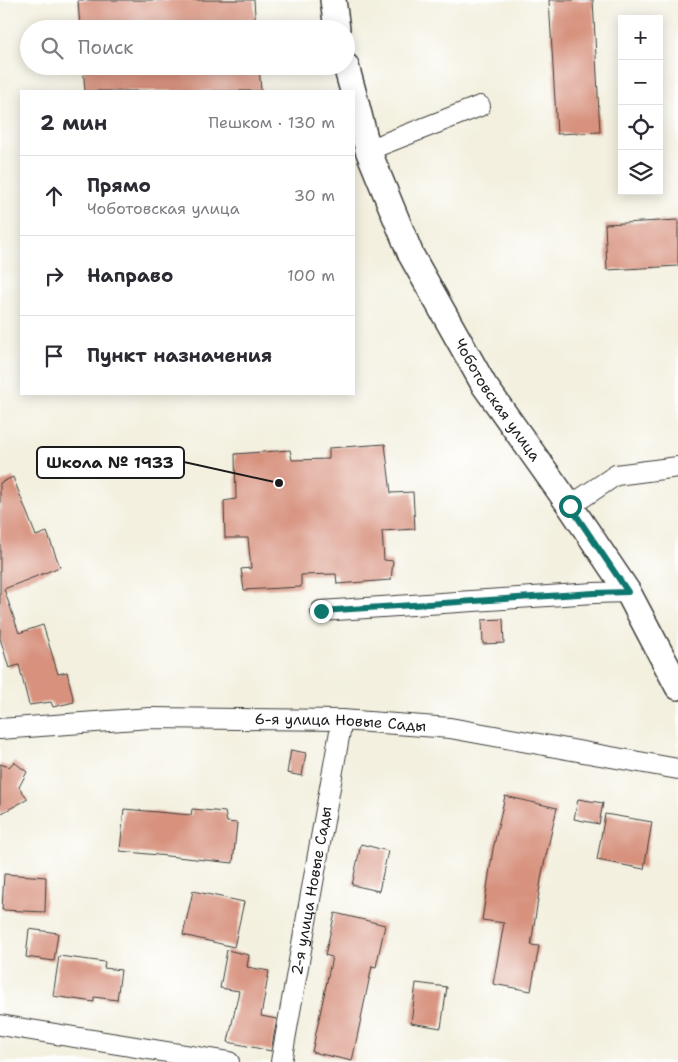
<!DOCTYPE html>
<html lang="ru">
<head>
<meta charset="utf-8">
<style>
  body { margin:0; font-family:"Shantell Sans",sans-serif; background:#f2f2f3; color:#2b2b33 }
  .controls { position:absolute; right:15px; top:15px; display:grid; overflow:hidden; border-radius:0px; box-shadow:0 2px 12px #0003 }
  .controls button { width:45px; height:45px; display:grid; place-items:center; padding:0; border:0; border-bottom:1px solid #e1e1e2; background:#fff; color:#2b2b33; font:25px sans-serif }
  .stop { position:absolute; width:15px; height:15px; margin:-11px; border:4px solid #0f766e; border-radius:50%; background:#fff }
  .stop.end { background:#0f766e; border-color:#fff; box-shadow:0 1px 5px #0008 }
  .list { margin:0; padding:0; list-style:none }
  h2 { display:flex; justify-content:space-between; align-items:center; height:65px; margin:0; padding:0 20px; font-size:21px }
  h2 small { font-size:16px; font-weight:400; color:#7c7c81 }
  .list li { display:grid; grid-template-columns:32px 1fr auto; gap:15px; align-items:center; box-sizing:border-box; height:80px; padding:0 20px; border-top:1px solid #e1e1e2 }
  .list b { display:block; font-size:19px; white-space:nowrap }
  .list p { margin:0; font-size:16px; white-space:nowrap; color:#7c7c81 }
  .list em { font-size:16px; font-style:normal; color:#7c7c81 }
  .icon { flex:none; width:28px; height:28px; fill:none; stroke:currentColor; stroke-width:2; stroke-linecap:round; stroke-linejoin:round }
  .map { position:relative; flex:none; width:678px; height:1062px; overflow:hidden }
  .search { position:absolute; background:#fff; box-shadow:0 2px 12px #0003; left:20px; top:20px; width:335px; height:55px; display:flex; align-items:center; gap:12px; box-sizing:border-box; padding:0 18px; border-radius:28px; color:#7c7c81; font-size:19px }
  .panel { position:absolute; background:#fff; box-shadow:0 2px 12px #0003; left:20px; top:90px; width:335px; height:305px; border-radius:0px }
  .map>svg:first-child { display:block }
</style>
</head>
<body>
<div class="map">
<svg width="678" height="1062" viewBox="0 0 678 1062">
  <rect width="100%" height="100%" fill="#fff"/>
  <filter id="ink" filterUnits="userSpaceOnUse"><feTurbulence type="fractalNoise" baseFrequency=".02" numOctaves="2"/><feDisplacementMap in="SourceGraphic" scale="10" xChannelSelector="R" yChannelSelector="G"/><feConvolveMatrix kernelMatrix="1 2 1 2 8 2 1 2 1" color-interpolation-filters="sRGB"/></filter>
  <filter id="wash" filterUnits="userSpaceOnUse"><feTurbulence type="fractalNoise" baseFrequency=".0096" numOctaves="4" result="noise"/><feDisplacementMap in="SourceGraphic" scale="20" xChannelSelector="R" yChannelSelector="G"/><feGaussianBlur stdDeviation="1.12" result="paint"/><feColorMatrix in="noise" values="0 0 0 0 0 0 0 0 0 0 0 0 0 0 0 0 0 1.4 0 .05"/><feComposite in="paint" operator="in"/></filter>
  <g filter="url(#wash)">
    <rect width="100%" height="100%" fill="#f3f0df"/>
    <g id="blocks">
      <g fill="#d7917d">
        <path d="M78,0h176l2,29h-176z"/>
        <path d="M549,0h44l7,132 -43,2z"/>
        <path d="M83,66h176l2,25h-176z"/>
        <path d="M678,220v46l-71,4 -2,-46z"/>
        <path d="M385,444l6,49 22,-1 2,37 -33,2 2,29 9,1 -2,19 -54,4 -1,-10 -35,1v12l-57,3 -3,-21 10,-1 -3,-30h-23l-1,-37 12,-2 -1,-45 55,-4 2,10 37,-1v-11z"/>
        <path d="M13,477l23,59 11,-4 13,35 -56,22 15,44 24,-8 15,49 9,-2 7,30 -21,5 -2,-5 -22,3 -10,-40 -10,3 -9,-30v-155z"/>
        <path d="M503,619l1,24 -21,1 -1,-24z"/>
        <path d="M291,750l15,3 -4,23 -15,-3z"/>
        <path d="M14,762l13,10 -8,15 9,12 -28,15v-50l9,3z"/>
        <path d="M505,796l52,12 -15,65 -11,72 8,1 -8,45 -38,-7 11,-61 -22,-3 11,-71z"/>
        <path d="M578,799l25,4 -4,21 -25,-5z"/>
        <path d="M124,809l67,6 1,-6 33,3 2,10 10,1 -4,40 -113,-12z"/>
        <path d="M605,814l47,8 -8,47 -47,-9z"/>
        <path d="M361,844l27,7 -9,40 -27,-6z"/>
        <path d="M4,874l42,3 -1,35 -43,-2z"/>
        <path d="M193,891l51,11 -10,45 -51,-12z"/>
        <path d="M335,913l50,12 -9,42 -4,-1 -20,95 -40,-9 20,-95 -7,-2z"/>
        <path d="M29,929l29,4 -4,28 -28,-4z"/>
        <path d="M227,950l22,5 -2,12 22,4 -8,45 16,3 -6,32 -43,-9 11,-51 -19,-3z"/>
        <path d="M59,956l46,6 -1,6 17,2 -4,30 -23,-3v5l-41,-6z"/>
        <path d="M416,983l31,4 -6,41 -30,-5z"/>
      </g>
    </g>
  </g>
  <g filter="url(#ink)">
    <use href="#blocks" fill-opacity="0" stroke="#3c3c39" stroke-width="1"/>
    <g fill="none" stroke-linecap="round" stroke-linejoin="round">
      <defs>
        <g id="minor">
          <path d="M368,150l112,-44"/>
          <path d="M570,506l46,-31 62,-8"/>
          <path d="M321,611l273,-18 34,-1"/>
          <path id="s1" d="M0,729l150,-11 192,2 108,8 228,41"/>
          <path d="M0,1025l229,37"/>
          <path id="s2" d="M281,1062l61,-342"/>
        </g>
        <g id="major">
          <path d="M333,0l4,29"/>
          <path d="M346,66l7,25"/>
          <path id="s3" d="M354,95l14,55 43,105 73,130 86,121 58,86 50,95"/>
        </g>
      </defs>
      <use href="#minor" stroke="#3c3c39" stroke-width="22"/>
      <use href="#major" stroke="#3c3c39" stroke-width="28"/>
      <use href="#minor" stroke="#fff" stroke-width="20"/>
      <use href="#major" stroke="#fff" stroke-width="25"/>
    </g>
  </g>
  <g fill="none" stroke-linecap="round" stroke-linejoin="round" filter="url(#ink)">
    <path stroke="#0f766e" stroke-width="6" d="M321,611l273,-18 34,-1 -58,-86"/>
  </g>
  <g text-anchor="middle" stroke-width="4.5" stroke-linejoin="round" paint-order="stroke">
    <g font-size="15" fill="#1c1c1c" stroke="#fff">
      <text dy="5" stroke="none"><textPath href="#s3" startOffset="339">Чоботовская улица</textPath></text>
      <text dy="5" stroke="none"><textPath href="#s1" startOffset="341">6-я улица Новые Сады</textPath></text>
      <text dy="5" stroke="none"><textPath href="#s2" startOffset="174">2-я улица Новые Сады</textPath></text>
    </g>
  </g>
  <path fill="none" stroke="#1c1c1c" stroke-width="2" d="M279 483L184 462"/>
  <circle fill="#1c1c1c" stroke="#fff" stroke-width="2" cx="279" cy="483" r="5"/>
  <rect fill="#fff" stroke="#1c1c1c" stroke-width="2" x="37" y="447" width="147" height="31" rx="5"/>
  <g font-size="16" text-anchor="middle" font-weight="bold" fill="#1c1c1c">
    <text x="110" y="468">Школа № 1933</text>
  </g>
</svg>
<div class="controls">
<button>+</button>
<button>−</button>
<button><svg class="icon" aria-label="locate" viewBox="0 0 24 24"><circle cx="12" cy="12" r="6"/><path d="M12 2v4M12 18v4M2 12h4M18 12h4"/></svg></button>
<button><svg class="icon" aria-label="layers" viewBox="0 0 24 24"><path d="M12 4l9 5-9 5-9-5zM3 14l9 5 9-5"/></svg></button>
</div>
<div class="stop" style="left:570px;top:506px"></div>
<div class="stop end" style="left:321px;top:611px"></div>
<div class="search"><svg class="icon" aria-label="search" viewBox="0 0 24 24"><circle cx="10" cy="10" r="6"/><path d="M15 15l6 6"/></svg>Поиск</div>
<section class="panel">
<h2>2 мин<small>Пешком · 130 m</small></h2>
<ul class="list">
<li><svg class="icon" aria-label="ahead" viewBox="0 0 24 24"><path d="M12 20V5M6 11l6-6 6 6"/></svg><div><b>Прямо</b><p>Чоботовская улица</p></div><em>30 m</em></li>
<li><svg class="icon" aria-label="right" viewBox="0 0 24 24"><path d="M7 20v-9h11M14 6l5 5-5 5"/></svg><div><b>Направо</b></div><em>100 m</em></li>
<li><svg class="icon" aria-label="arrive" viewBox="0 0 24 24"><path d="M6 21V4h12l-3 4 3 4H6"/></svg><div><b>Пункт назначения</b></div></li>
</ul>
</section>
</div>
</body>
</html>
